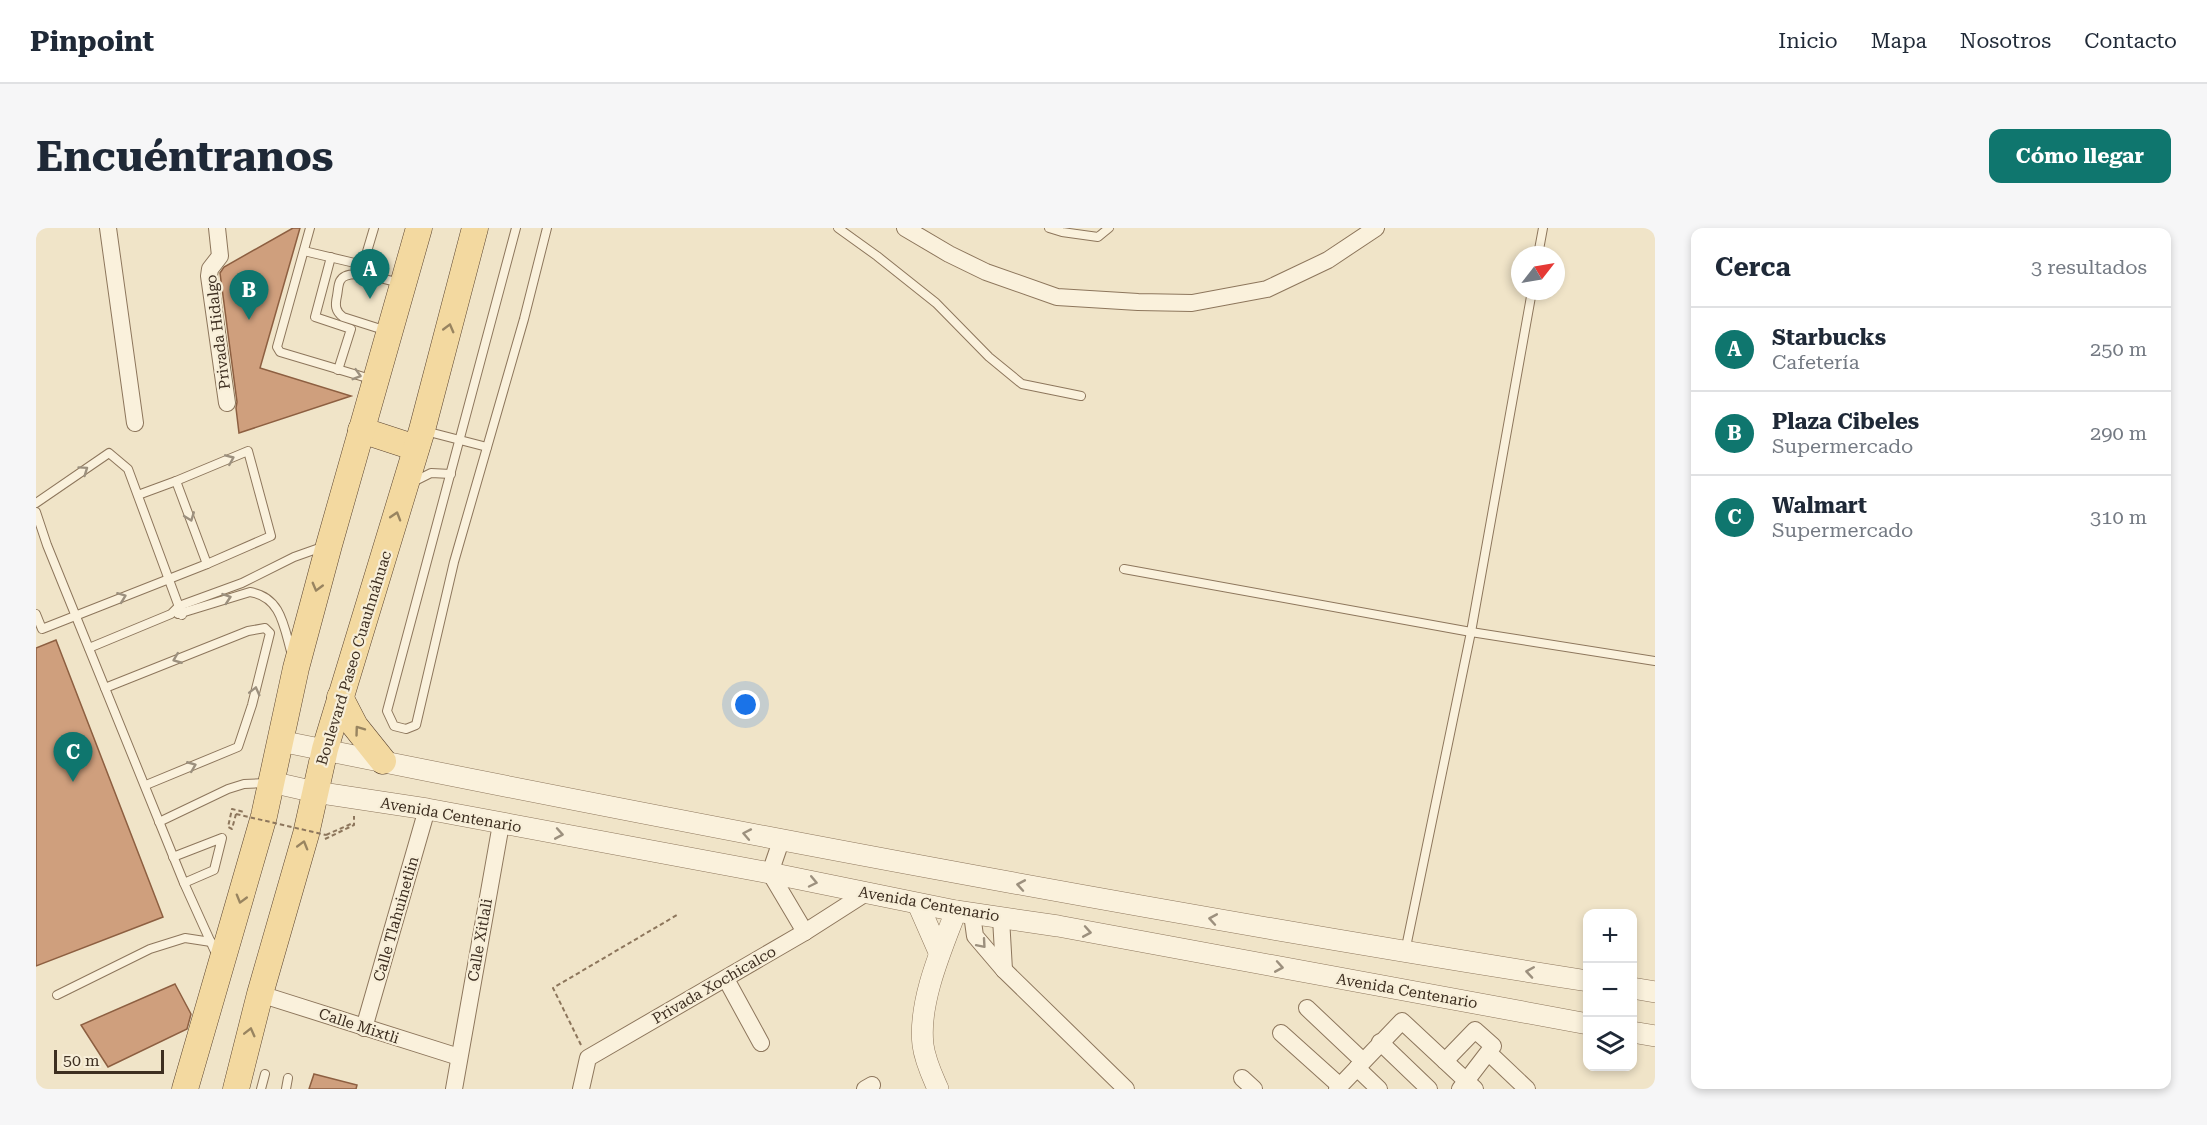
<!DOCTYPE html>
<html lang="es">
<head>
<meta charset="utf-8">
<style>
  body { margin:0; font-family:"Roboto Serif",serif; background:#f6f6f7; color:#1f2937 }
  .controls { position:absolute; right:18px; bottom:18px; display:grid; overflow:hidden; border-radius:12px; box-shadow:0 3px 9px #0003 }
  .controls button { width:54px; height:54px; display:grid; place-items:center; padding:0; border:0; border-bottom:2px solid #e0e1e3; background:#fff; color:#1f2937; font:30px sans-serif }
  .compass { position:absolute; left:1475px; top:18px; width:54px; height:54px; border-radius:50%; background:#fff; box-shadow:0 3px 9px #0003; rotate:59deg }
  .scale { position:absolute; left:18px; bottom:15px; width:110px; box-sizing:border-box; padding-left:6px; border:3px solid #3d2e20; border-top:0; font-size:16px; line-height:21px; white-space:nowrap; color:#3d2e20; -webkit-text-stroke:4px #f7eed8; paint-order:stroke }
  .you { position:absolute; left:710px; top:477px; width:21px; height:21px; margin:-15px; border:4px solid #fff; border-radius:50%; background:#1a73e8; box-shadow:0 0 0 9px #1a73e833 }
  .badge { display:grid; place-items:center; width:39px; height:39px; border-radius:50%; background:#0f766e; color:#fff; font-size:20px; font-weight:700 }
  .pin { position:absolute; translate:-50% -50px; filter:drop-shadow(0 2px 3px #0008) }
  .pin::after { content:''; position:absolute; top:32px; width:21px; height:18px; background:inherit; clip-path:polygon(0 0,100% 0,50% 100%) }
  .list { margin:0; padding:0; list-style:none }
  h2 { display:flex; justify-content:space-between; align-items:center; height:78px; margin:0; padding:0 24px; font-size:26px }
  h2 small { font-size:20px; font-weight:400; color:#747a83 }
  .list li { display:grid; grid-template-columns:39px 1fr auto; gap:18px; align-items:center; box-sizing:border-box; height:84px; padding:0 24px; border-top:2px solid #e0e1e3 }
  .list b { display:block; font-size:22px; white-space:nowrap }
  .list p { margin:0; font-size:20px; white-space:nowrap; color:#747a83 }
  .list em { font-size:20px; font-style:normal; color:#747a83 }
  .icon { flex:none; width:33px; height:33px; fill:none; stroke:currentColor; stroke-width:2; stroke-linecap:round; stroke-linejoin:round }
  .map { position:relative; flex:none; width:1619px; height:861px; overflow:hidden; border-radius:12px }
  header { display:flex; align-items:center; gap:36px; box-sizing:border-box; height:84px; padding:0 30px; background:#fff; border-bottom:2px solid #e0e1e3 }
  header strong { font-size:28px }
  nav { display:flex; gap:33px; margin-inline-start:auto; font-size:21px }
  .intro { display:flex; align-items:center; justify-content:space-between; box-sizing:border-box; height:144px; padding:0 36px }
  h1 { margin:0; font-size:42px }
  .button { padding:15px 27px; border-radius:12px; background:#0f766e; color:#fff; font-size:21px; font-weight:700 }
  main { display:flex; gap:36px; padding:0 36px }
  aside { flex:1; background:#fff; border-radius:12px; box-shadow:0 3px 9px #0003 }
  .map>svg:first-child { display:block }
</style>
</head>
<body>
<header>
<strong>Pinpoint</strong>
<nav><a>Inicio</a><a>Mapa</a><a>Nosotros</a><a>Contacto</a></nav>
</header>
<div class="intro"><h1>Encuéntranos</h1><a class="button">Cómo llegar</a></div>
<main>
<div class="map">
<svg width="1619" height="861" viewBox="0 0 1619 861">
  <rect width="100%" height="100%" fill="#f0e4c8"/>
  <g fill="#cf9f7d" stroke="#8d5f41" stroke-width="1.5">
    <path d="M257,0h7l-40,140 91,28 -112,37 -3,-25 1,-6 -17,-129 4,-6z"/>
    <path d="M20,412l107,277 -127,49v-318z"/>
    <path d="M139,756l16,30 -4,15 -79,38 -27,-42z"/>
    <path d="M278,846l43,11 -1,4h-47z"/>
  </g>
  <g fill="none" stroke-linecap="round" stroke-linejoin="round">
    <defs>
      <g id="service">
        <path d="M274,0l-33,119 3,5 94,28"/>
        <path d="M480,0l-129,483 7,15 12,3 10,-4 38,-163 70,-243 23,-91"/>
        <path d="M802,0l39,28 59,47 53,54 33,27 59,12"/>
        <path d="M1013,0l13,4 36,5 11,-9"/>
        <path d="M268,23l59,14 11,-37"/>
        <path d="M1502,27l5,-27"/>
        <path d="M295,29l-16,60 36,12 -13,41"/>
        <path d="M351,103l-44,-14c-8,-6 -8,-12 -6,-21 1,-5 1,-11 3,-15 7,-15 46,-1 60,2"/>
        <path d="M389,203l62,16"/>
        <path d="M140,253l72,-30 23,85 -64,28"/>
        <path d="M375,255l20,-10 20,1"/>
        <path d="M0,275l73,-50 19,16 54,146"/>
        <path d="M0,284l11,33 137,338 33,73"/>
        <path d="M1088,341l347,63 184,29"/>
        <path d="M0,386l6,15 165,-65 -31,-83 -38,14"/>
        <path d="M142,386l72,-22c32,5 34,36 42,63"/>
        <path d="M53,420l82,-34 8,-8 63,-23 52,-26 31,-11"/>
        <path d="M69,460l143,-57 17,-3 5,5 -18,72 -14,42 -92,38"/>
        <path d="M123,594l69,-33 16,-5 24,-1"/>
        <path d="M137,629l49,-19 -8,32 -30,13"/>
        <path d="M1369,724l66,-320 61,-341"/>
        <path d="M21,767l93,-46 35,-11 26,4"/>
        <path d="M225,861l4,-15"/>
        <path d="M250,861l2,-11"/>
      </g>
      <g id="minor">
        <path d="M72,0l27,195"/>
        <path d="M181,0l3,28 -10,13 -1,7 18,127"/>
        <path d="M869,0l44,26 37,18 71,25 81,5 54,1 75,-14 61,-29 48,-32"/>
        <path d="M745,613l-11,32 35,59"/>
        <path d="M936,686l3,22 29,34 122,119"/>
        <path d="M965,690l3,52"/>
        <path d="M690,751l35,64"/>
        <path d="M224,766l199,63"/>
        <path d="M1271,780l56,53"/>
        <path d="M328,800l63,-219"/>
        <path d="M1245,805l59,53"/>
        <path d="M1344,814l49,47"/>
        <path d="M1453,825l38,36"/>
        <path d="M1409,833l30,-31 18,16 -33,43"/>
        <path d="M1321,840l22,21"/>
        <path d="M1206,850l12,11"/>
        <path d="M418,861l47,-265"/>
        <path d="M545,861l7,-31 217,-126 61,-39"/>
        <path d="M829,861l7,-4"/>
        <path d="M1301,861l65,-68 73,68"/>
      </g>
      <g id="tertiary">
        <path d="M244,513c435,88 870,171 1308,240"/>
        <path d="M235,554l44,10 112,17 343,64 186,38 102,15 530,98"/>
        <path d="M882,676l21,48"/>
        <path d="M1596,760l23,4"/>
        <path d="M1596,804l23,4"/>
        <path d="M902,861c-6,-14 -13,-28 -15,-44 -5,-42 18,-95 33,-134"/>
      </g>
      <g id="primary">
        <path d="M325,202l55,18"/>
        <path d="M304,469l15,29 28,35"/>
        <path d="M149,861l79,-273 32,-148 33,-123 90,-317"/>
        <path d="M200,861l24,-95 46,-160 19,-85 97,-319 53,-202"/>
      </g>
    </defs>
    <use href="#service" stroke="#8d765c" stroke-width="10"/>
    <use href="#minor" stroke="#8d765c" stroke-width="18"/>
    <use href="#tertiary" stroke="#8d765c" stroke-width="22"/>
    <use href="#primary" stroke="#5b4430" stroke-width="27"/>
    <g stroke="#8d765c" stroke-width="2" stroke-dasharray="4.5 3" stroke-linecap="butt">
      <path d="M200,586l-4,15 -4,-2 4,-18 12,3"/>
      <path d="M290,607l27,-12"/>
      <path d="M289,611l29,-14v-9"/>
      <path d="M545,817l-28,-57 124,-73"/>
    </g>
    <use href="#service" stroke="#faf1dc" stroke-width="8"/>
    <use href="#minor" stroke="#faf1dc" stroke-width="16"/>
    <use href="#tertiary" stroke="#faf1dc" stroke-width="21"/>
    <use href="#primary" stroke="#f3d9a0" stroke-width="26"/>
    <path stroke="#8d765c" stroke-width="2" stroke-dasharray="4.5 3" stroke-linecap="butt" d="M200,586l90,21"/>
  </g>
  <defs><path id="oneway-chevron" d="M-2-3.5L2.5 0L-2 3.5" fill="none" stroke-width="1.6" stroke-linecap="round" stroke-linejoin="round" transform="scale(1.5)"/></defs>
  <g stroke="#988460">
    <use href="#oneway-chevron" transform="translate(413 100) rotate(-75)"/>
    <use href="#oneway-chevron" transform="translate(360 288) rotate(-73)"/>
    <use href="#oneway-chevron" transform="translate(281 359) rotate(105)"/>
    <use href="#oneway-chevron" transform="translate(323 502) rotate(-126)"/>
    <use href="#oneway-chevron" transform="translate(267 617) rotate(-74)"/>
    <use href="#oneway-chevron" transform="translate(205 671) rotate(106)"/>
    <use href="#oneway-chevron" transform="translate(214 804) rotate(-76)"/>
  </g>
  <g stroke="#9c907e">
    <use href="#oneway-chevron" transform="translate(321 147) rotate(16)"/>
    <use href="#oneway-chevron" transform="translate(194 231) rotate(-23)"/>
    <use href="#oneway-chevron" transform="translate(48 242) rotate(-35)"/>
    <use href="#oneway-chevron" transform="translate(154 289) rotate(69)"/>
    <use href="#oneway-chevron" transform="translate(86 369) rotate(-21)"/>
    <use href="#oneway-chevron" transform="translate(191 370) rotate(-19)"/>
    <use href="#oneway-chevron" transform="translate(141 431) rotate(158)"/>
    <use href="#oneway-chevron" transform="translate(219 463) rotate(-76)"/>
    <use href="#oneway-chevron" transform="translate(156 538) rotate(-22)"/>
    <use href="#oneway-chevron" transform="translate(523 606) rotate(10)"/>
    <use href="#oneway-chevron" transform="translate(711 606) rotate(-169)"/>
    <use href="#oneway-chevron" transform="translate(777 654) rotate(12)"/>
    <use href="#oneway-chevron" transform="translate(985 657) rotate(-170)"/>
    <use href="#oneway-chevron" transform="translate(1177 691) rotate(-170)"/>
    <use href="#oneway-chevron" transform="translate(1051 704) rotate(10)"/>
    <use href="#oneway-chevron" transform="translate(946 716) rotate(49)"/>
    <use href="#oneway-chevron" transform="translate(1243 739) rotate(10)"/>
    <use href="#oneway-chevron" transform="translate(1494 744) rotate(-171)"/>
  </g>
  <g text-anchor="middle" stroke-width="4.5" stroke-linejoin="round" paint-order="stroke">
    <g font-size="15" fill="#3d2e20" stroke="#f7eed8">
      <text transform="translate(182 104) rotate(-97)" y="5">Privada Hidalgo</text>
      <text transform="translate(318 430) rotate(-73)" y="5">Boulevard Paseo Cuauhnáhuac</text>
      <text transform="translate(415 587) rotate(10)" y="5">Avenida Centenario</text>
      <text transform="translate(893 676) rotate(10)" y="5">Avenida Centenario</text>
      <text transform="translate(360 691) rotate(-74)" y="5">Calle Tlahuinetlin</text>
      <text transform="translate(444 712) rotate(-80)" y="5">Calle Xitlali</text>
      <text transform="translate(678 757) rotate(-30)" y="5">Privada Xochicalco</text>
      <text transform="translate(1371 763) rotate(10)" y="5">Avenida Centenario</text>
      <text transform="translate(323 798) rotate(18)" y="5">Calle Mixtli</text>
    </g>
  </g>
</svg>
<div class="controls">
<button>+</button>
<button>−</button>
<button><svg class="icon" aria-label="layers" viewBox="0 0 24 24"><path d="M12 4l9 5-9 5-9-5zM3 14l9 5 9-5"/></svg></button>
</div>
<svg class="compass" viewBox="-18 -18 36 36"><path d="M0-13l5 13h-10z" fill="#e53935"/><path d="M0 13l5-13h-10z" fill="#747a83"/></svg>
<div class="scale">50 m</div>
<div class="you"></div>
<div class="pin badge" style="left:334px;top:71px">A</div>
<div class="pin badge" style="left:213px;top:92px">B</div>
<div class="pin badge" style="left:37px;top:554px">C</div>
</div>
<aside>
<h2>Cerca<small>3 resultados</small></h2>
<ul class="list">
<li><span class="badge">A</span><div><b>Starbucks</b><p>Cafetería</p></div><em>250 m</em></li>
<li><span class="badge">B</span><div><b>Plaza Cibeles</b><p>Supermercado</p></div><em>290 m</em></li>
<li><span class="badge">C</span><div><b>Walmart</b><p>Supermercado</p></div><em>310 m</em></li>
</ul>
</aside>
</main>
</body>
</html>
